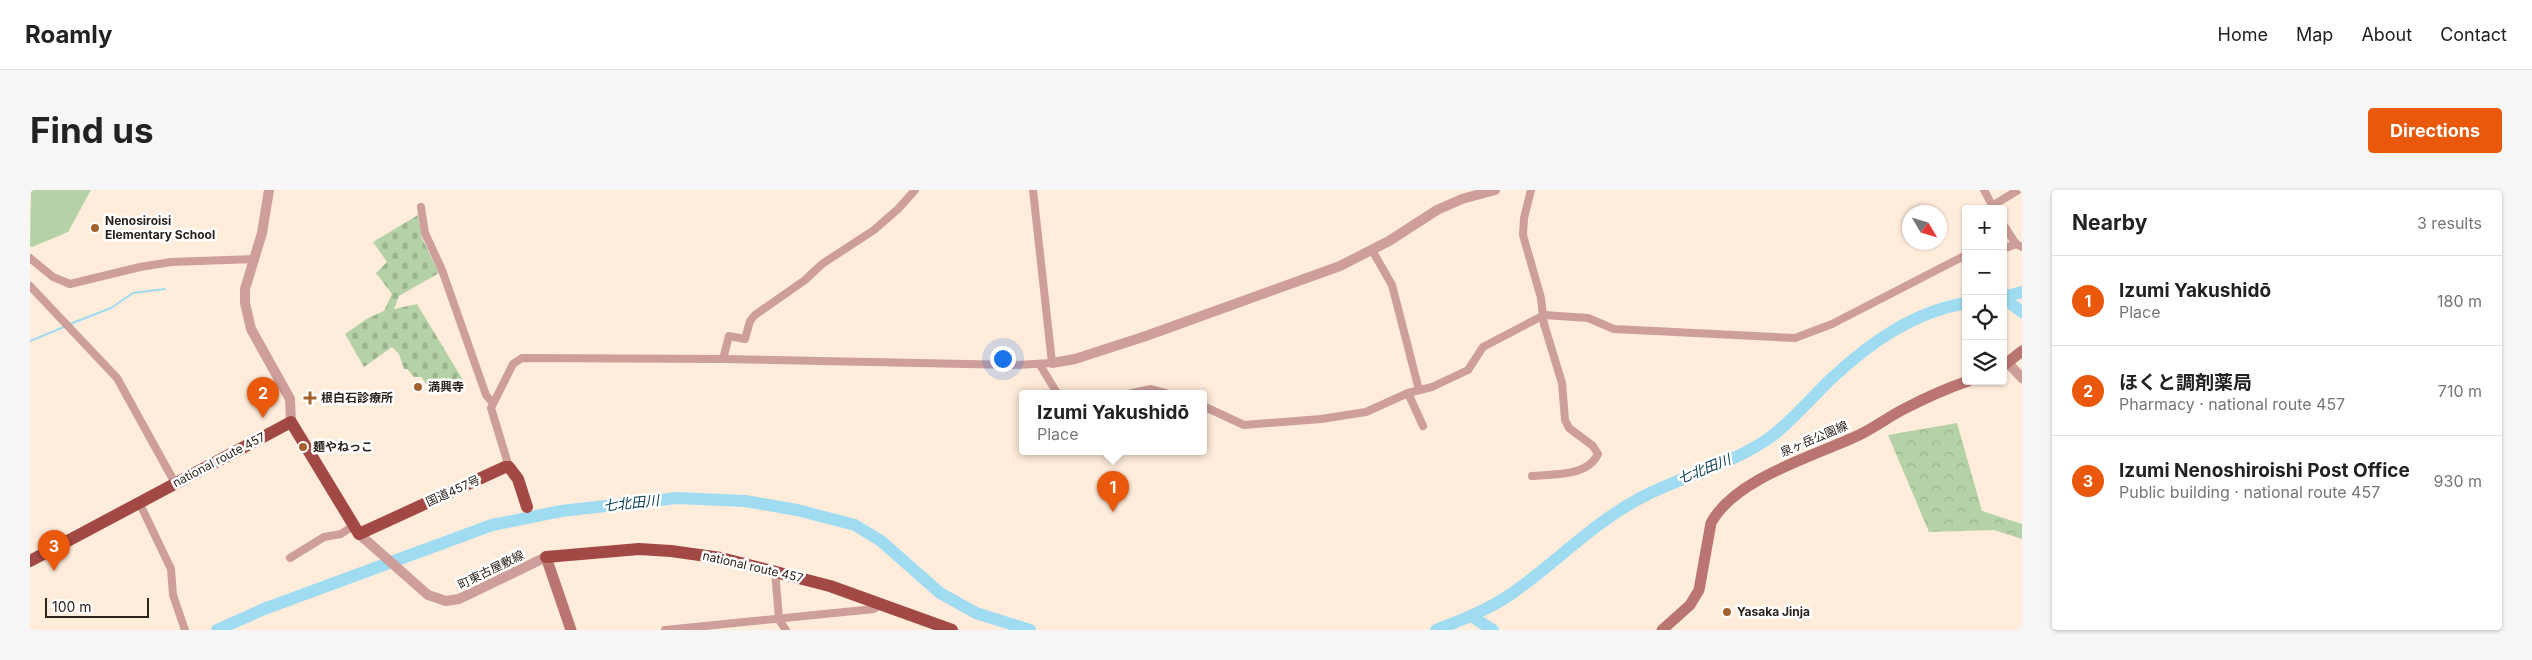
<!DOCTYPE html>
<html lang="en">
<head>
<meta charset="utf-8">
<style>
  body { margin:0; font-family:Inter,"Noto Sans JP",sans-serif; background:#f6f6f6; color:#222 }
  .controls { position:absolute; right:15px; top:15px; display:grid; overflow:hidden; border-radius:5px; box-shadow:0 1px 4px #0004 }
  .controls button { width:45px; height:45px; display:grid; place-items:center; padding:0; border:0; border-bottom:1px solid #e0e0e0; background:#fff; color:#222; font:25px sans-serif }
  .compass { position:absolute; left:1872px; top:15px; width:45px; height:45px; border-radius:50%; background:#fff; box-shadow:0 1px 4px #0004; rotate:128deg }
  .scale { position:absolute; left:15px; bottom:12px; width:104px; box-sizing:border-box; padding-left:5px; border:2px solid #2a221a; border-top:0; font-size:14px; line-height:18px; white-space:nowrap; color:#2a221a; -webkit-text-stroke:4px #fff; paint-order:stroke }
  .you { position:absolute; left:972px; top:168px; width:18px; height:18px; margin:-12px; border:4px solid #fff; border-radius:50%; background:#1a73e8; box-shadow:0 0 0 8px #1a73e833 }
  .badge { display:grid; place-items:center; width:32px; height:32px; border-radius:50%; background:#ea580c; color:#fff; font-size:16px; font-weight:700 }
  .pin { position:absolute; translate:-50% -41px; filter:drop-shadow(0 1px 2px #0008) }
  .pin::after { content:''; position:absolute; top:26px; width:18px; height:15px; background:inherit; clip-path:polygon(0 0,100% 0,50% 100%) }
  .popup { position:absolute; left:989px; top:200px; width:188px; height:65px; box-sizing:border-box; display:grid; place-content:center; border-radius:5px; background:#fff; filter:drop-shadow(0 1px 4px #0005); font-size:16px; white-space:nowrap; color:#767676 }
  .popup b { font-size:19px; color:#222 }
  .popup::after { content:''; position:absolute; left:50%; top:100%; margin-left:-10px; border:10px solid transparent; border-top-color:#fff }
  .list { margin:0; padding:0; list-style:none }
  h2 { display:flex; justify-content:space-between; align-items:center; height:65px; margin:0; padding:0 20px; font-size:21px }
  h2 small { font-size:16px; font-weight:400; color:#767676 }
  .list li { display:grid; grid-template-columns:32px 1fr auto; gap:15px; align-items:center; box-sizing:border-box; height:90px; padding:0 20px; border-top:1px solid #e0e0e0 }
  .list b { display:block; font-size:19px; white-space:nowrap }
  .list p { margin:0; font-size:16px; white-space:nowrap; color:#767676 }
  .list em { font-size:16px; font-style:normal; color:#767676 }
  .icon { flex:none; width:28px; height:28px; fill:none; stroke:currentColor; stroke-width:2; stroke-linecap:round; stroke-linejoin:round }
  .map { position:relative; flex:none; width:1992px; height:440px; overflow:hidden; border-radius:5px }
  header { display:flex; align-items:center; gap:30px; box-sizing:border-box; height:70px; padding:0 25px; background:#fff; border-bottom:1px solid #e0e0e0 }
  header strong { font-size:24px }
  nav { display:flex; gap:28px; margin-inline-start:auto; font-size:18px }
  .intro { display:flex; align-items:center; justify-content:space-between; box-sizing:border-box; height:120px; padding:0 30px }
  h1 { margin:0; font-size:35px }
  .button { padding:12px 22px; border-radius:5px; background:#ea580c; color:#fff; font-size:18px; font-weight:700 }
  main { display:flex; gap:30px; padding:0 30px }
  aside { flex:1; background:#fff; border-radius:5px; box-shadow:0 1px 4px #0004 }
  .map>svg:first-child { display:block }
</style>
</head>
<body>
<header>
<strong>Roamly</strong>
<nav><a>Home</a><a>Map</a><a>About</a><a>Contact</a></nav>
</header>
<div class="intro"><h1>Find us</h1><a class="button">Directions</a></div>
<main>
<div class="map">
<svg width="1992" height="440" viewBox="0 0 1992 440">
  <defs>
    <pattern id="forest-crowns" width="20" height="18" patternUnits="userSpaceOnUse" patternTransform="scale(1.25)"><rect width="20" height="18" fill="#b5d1a7"/><path d="M2 6a3 3 0 1 1 6 0M12 15a3 3 0 1 1 6 0" fill="none" stroke="#9cb38f"/></pattern>
    <pattern id="cemetery-stones" width="16" height="16" patternUnits="userSpaceOnUse" patternTransform="scale(1.25)"><rect width="16" height="16" fill="#b5d1a7"/><path d="M2 7V4a2 2 0 0 1 4 0v3zM10 15v-3a2 2 0 0 1 4 0v3z" fill="#9cb38f"/></pattern>
  </defs>
  <rect width="100%" height="100%" fill="#ffecdb"/>
  <path fill="url(#forest-crowns)" d="M1927,233l25,88 40,13v15l-28,-9 -65,2 -41,-97z"/>
  <path fill="url(#cemetery-stones)" d="M388,25l4,23 17,35 -40,23 -5,13 23,-5 46,76 -31,12 -11,-15h-7l-7,-8h-3l-5,-15 -7,-7 -28,20 -19,-33 23,-16 16,-7 8,-17 -16,-21 11,-11 -14,-20z"/>
  <path fill="#b5d1a7" d="M1,0h60l-23,42 -36,15 -2,-1z"/>
  <g fill="none" stroke-linecap="round" stroke-linejoin="round">
    <g stroke="#9fdbf1" stroke-width="2">
      <path d="M40,134l41,-16 22,-15 32,-4"/>
      <path d="M0,151l34,-14"/>
    </g>
    <g stroke="#9fdbf1" stroke-width="12">
      <path d="M1973,107l19,-5"/>
      <path d="M1973,108l19,14"/>
      <path d="M1441,426l22,14"/>
      <path d="M187,440l47,-21 228,-84 69,-14 116,-13 68,3 52,9 58,15 26,16 59,52 36,20 54,17"/>
      <path d="M1406,440c25,-10 52,-20 75,-36 42,-29 79,-68 124,-93 44,-25 96,-35 137,-65 22,-17 40,-39 60,-58 39,-36 81,-66 134,-75"/>
    </g>
    <g stroke="#ce9e9a" stroke-width="8">
      <path d="M1501,0l-7,28 -1,17 18,63 3,26 18,59 3,37 4,8 24,18 5,8c-11,23 -45,20 -66,22"/>
      <path d="M1954,0l10,19"/>
      <path d="M1962,16l26,-16"/>
      <path d="M391,17l4,26 17,37 44,125 6,7"/>
      <path d="M1973,34l13,20 6,3"/>
      <path d="M1973,59l13,-5"/>
      <path d="M1342,60l20,35 27,105"/>
      <path d="M0,68l23,19 17,7 70,-17 31,-5 84,-3"/>
      <path d="M0,96l87,92 58,105"/>
      <path d="M693,169l6,-23 16,3 5,-18 5,-6 50,-35 17,-16 52,-34 24,-21 17,-19"/>
      <path d="M1010,175l17,28"/>
      <path d="M1102,203l19,-4 15,4"/>
      <path d="M1378,203l15,33"/>
      <path d="M1173,216l41,19 77,-6 45,-7 42,-19 24,-6 36,-17 15,-23 61,-32 44,3 26,11 181,9 37,-14 134,-69"/>
      <path d="M479,277l-18,-59 22,-44 9,-6 201,1 292,6 37,-2 -19,-173"/>
      <path d="M109,312l32,67 2,26 12,35"/>
      <path d="M260,368l34,-21 17,-3 12,-8"/>
      <path d="M745,380l4,50 7,10"/>
      <path d="M635,440l209,-21 6,-4"/>
    </g>
    <g stroke="#ce9e9a" stroke-width="10">
      <path d="M239,0l-7,43 -17,56v14l6,26 39,70 1,23"/>
      <path d="M1022,173l23,-4 71,-23 194,-70 49,-25 48,-31 25,-11 33,-9"/>
      <path d="M1978,173l14,15"/>
      <path d="M329,344l69,61 18,6 13,-2 87,-42"/>
    </g>
    <g stroke="#ba7570" stroke-width="11">
      <path d="M1973,176l19,-15"/>
      <path d="M516,367l25,73"/>
      <path d="M1632,440l28,-25 9,-15 12,-67c24,-45 104,-67 148,-88 15,-7 28,-17 43,-25 21,-11 43,-21 66,-29"/>
    </g>
    <g stroke="#a24946" stroke-width="12">
      <path d="M516,367l93,-8 32,2 50,7 109,28 122,44"/>
      <path d="M0,371l261,-139 68,112 146,-67h4l9,12 9,28"/>
    </g>
  </g>
  <g fill="#a3622d" stroke="#fff" stroke-width="2">
    <circle cx="65" cy="38" r="5"/>
    <circle cx="388" cy="197" r="5"/>
    <path d="M277.5 200.5h5v5h5v5h-5v5h-5v-5h-5v-5h5z"/>
    <circle cx="273" cy="257" r="5"/>
    <circle cx="1697" cy="422" r="5"/>
  </g>
  <g text-anchor="middle" stroke-width="5" stroke-linejoin="round" paint-order="stroke">
    <g font-size="12" font-weight="bold" fill="#2a221a" stroke="#fff" text-anchor="start">
      <text x="75" y="35">Nenosiroisi<tspan x="75" dy="14">Elementary School</tspan></text>
      <text x="398" y="201">満興寺</text>
      <text x="291" y="212">根白石診療所</text>
      <text x="283" y="261">麺やねっこ</text>
      <text x="1707" y="426">Yasaka Jinja</text>
    </g>
    <g font-size="12" fill="#2a221a" stroke="#fff">
      <text transform="translate(1784 249) rotate(-23)" y="4">泉ヶ岳公園線</text>
      <text transform="translate(189 270) rotate(-28)" y="4">national route 457</text>
      <text transform="translate(423 301) rotate(-24)" y="4">国道457号</text>
      <text transform="translate(723 377) rotate(13)" y="4">national route 457</text>
      <text transform="translate(461 380) rotate(-26)" y="4">町東古屋敷線</text>
    </g>
    <g font-size="14" font-style="italic" fill="#0d4252" stroke="#fff">
      <text transform="translate(1674 279) rotate(-22)" y="5">七北田川</text>
      <text transform="translate(601 313) rotate(-6)" y="5">七北田川</text>
    </g>
  </g>
</svg>
<div class="controls">
<button>+</button>
<button>−</button>
<button><svg class="icon" aria-label="locate" viewBox="0 0 24 24"><circle cx="12" cy="12" r="6"/><path d="M12 2v4M12 18v4M2 12h4M18 12h4"/></svg></button>
<button><svg class="icon" aria-label="layers" viewBox="0 0 24 24"><path d="M12 4l9 5-9 5-9-5zM3 14l9 5 9-5"/></svg></button>
</div>
<svg class="compass" viewBox="-18 -18 36 36"><path d="M0-13l5 13h-10z" fill="#e53935"/><path d="M0 13l5-13h-10z" fill="#767676"/></svg>
<div class="scale">100 m</div>
<div class="you"></div>
<div class="pin badge" style="left:1083px;top:322px">1</div>
<div class="popup"><b>Izumi Yakushidō</b>Place</div>
<div class="pin badge" style="left:233px;top:228px">2</div>
<div class="pin badge" style="left:24px;top:381px">3</div>
</div>
<aside>
<h2>Nearby<small>3 results</small></h2>
<ul class="list">
<li><span class="badge">1</span><div><b>Izumi Yakushidō</b><p>Place</p></div><em>180 m</em></li>
<li><span class="badge">2</span><div><b>ほくと調剤薬局</b><p>Pharmacy · national route 457</p></div><em>710 m</em></li>
<li><span class="badge">3</span><div><b>Izumi Nenoshiroishi Post Office</b><p>Public building · national route 457</p></div><em>930 m</em></li>
</ul>
</aside>
</main>
</body>
</html>
